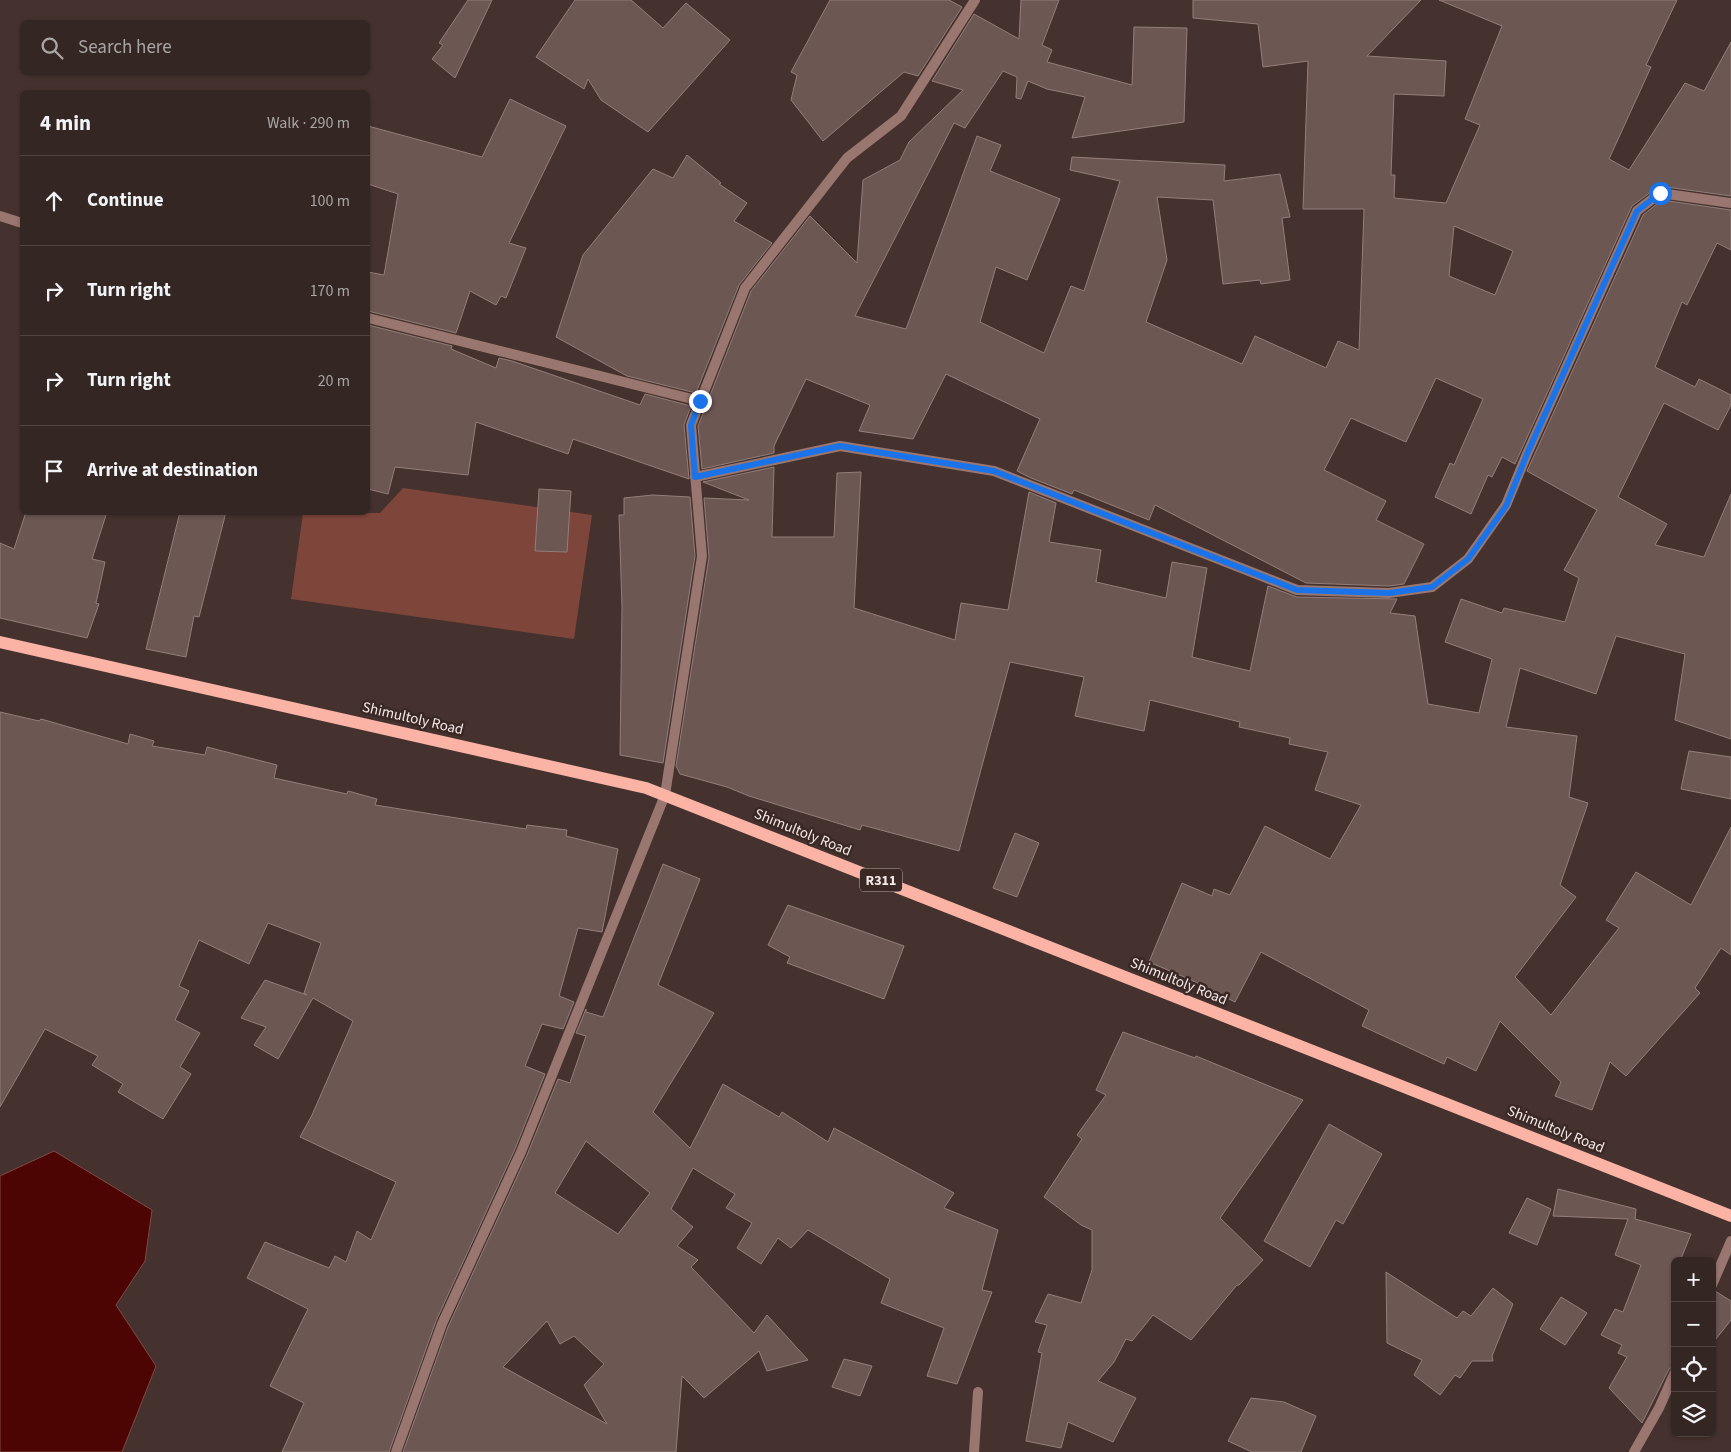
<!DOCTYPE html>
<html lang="en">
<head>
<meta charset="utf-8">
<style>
  body { margin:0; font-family:"Source Sans 3",sans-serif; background:#3f322f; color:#f1f3f6 }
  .controls { position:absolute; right:15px; bottom:15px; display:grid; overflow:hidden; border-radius:8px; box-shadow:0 1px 4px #0004 }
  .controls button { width:45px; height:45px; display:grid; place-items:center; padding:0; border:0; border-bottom:1px solid #4e4340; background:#342622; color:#f1f3f6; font:25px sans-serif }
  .stop { position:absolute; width:15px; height:15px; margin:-11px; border:4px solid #1a73e8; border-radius:50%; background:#fff }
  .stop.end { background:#1a73e8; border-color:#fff; box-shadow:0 1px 5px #0008 }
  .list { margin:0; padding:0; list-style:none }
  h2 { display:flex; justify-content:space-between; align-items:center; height:65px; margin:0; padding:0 20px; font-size:21px }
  h2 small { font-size:16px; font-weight:400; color:#a9a5a5 }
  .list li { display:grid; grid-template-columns:32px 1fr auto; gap:15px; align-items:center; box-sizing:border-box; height:90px; padding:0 20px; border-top:1px solid #4e4340 }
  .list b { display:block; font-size:19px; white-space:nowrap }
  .list em { font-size:16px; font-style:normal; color:#a9a5a5 }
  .icon { flex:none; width:28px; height:28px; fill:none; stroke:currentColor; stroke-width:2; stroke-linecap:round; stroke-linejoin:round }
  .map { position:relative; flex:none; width:1731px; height:1452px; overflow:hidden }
  .search { position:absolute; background:#342622; box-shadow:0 1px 4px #0004; left:20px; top:20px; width:350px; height:55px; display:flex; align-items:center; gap:12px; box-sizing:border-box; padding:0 18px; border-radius:8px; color:#a9a5a5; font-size:19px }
  .panel { position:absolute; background:#342622; box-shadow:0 1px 4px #0004; left:20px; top:90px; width:350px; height:425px; border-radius:8px }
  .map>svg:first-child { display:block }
</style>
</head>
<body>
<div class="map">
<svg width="1731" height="1452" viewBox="0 0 1731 1452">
  <rect width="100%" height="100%" fill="#45322e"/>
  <path fill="#7e453b" d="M403,488l189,27 -18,124 -283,-40 12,-86h77z"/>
  <path fill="#4c0502" stroke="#7f4946" d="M54,1151l98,59 -7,51 -29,44 40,61 -34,86h-122v-276z"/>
  <g fill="#6c5753" stroke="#947e7a" fill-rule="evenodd">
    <path d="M468,0h24l-37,78 -23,-19 11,-14 -4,-2z"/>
    <path d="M575,0h56l32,28 23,-25 44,37 -82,92 -47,-32 -13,-21 -4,10 -48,-32z"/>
    <path d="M830,0h119l13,7 -44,69 -14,-4 -81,69 -32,-41 6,-25 -6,-3z"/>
    <path d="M1021,0h38l-17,45 10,5 -5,12 85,23 2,-58 53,1 -3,94 -112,16 13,-41 -38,-8 -19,-8 -7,18 -5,-1 1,-21 -14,-6 -38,57 -11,-5 -99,193 51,13 71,-193 24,9 -11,26 70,28 -33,81 -31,-13 -16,55 64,31 27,-67 13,5 36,-110 -50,-11 2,-13 153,8 -1,16 56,-7 10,43 -8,1 8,62 -29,4 -1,-4 -37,4 -10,-84 -56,-3 10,63 -21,62 96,42 13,-28 71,32 12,-27 21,9 5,-141h-61l5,-148 -45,6 -5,-43 -65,-6v-18h228l-54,56 79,5 -2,35 -50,-2 -3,81h4l-1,23 52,5 34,-78 -15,-6 37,-93 -63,-26h238l-31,65 5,2 -42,92 20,11 56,-87 19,8 27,-49v154l-72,-10 -27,20 -117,258 -13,-7 -10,20 -4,-2 -17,39 -36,-17 15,-34 4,2 29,-66 -47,-21 -30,64 -55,-24 -27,52 62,31 -10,19 48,24 -20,40 -15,2 -83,-3 -151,-78 -6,15 -75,-30 -2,4 -41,-16 -14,-7 23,-52 -94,-45 -33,65 -54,-8 11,-26 -64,-26 -32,67v7l-72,16 -4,-43 53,-135 59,-75 47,47 6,-83 37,-20 9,-18 54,-52 -31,-9 42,-67 45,25zM1454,226l59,25 -18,44 -46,-19z"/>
    <path d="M510,99l56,27 -57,117 17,5 -20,50 -5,-2 -5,9 -26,-14 -14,42 -88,-22v-39l16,3 14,-81 -30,-10v-58l114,31z"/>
    <path d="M687,155l34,28 -2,1 28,19 -13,18 38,22 -33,42 -43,108 -69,-17 -71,-39 27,-82 70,-86 20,9z"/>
    <path d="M1662,200l69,10v40l-14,-7 -30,62 -5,-3 -27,65 40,20 4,-8 32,16v10l-13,25 -54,-27 -46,94 49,27 -12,21 49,12 27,-63v245l-56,-19 10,-66 -69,-18 -20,58 -76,-26 -14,59 71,9 -8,61 19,6 -28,82 16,12 -61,80 36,38 68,-87 -13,-8 30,-48 55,33 40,-78v128l-10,-7 -26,40 5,5 -74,83 -16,-14 -18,48 -37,-14 6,-14 -61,-61 -24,50 -29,-14 -3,7 -82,-38 7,-16 -108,-58 -26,50 -46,-23 -40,-17 33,-79 30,13 2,-7 16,6 35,-69 65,33 31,-54 -46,-15 13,-38 -39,-8 1,-6 -51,-11 1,-5 -90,-22 -6,31 -69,-15 9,-39 -74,-15 -51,189 -97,-26 -2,5 -111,-34 -22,-9 -47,-13 -4,-8 33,-209 -5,-59 45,2 -46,-18 71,-15 -2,70h62l3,-64 24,-1 -7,136 101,32 6,-37 47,7 21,-118 27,11 -7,39 52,8 -5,32 70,16 6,-36 35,6 -15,89 58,14 18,-85 29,11 100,2 -7,14 25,3 13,88 51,9 13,-54 -47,-17 16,-43 41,14 2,-5 61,14 14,-44 -15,-8 33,-60 -70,-39 116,-256z"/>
    <path d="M368,325l84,21 -1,3 45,19 3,-10 13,3 128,44 5,-11 46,12 -7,19 5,54 -116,-40 -5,15 -92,-32 -8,53 -73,-8 -7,27 -20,-5z"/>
    <path d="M539,489l32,2 -4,61 -32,-1z"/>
    <path d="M653,495l37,2 5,59 -32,207 -43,-8 2,-148 -3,-92h5v-17z"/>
    <path d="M26,512h81l-15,47 13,3 -9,41 3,1 -12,34 -87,-20v-75l14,6z"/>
    <path d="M180,512h46l-27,105 -5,-1 -8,41 -40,-8z"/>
    <path d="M0,712l39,9 2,-2 87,25 2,-10 24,7 -2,5 53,9 2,-8 70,18 -3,13 73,16 1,-3 29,8 -2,6 151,24 1,-4 40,5 -1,6 52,13 -16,83 -24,-4 -19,68 15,6 -11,27 -21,-5 -17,42 20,8 -30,75 -79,172 -47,131h-107l22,-49 -34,-17 38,-77 -61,-31 18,-36 64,26 6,-12 11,6 11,-31 14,9 25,-58 -96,-45 12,-22 41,-94 -40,-23 -35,61 -24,-14 12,-18 -25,-9 24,-38 42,15 -3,-2 17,-50 -53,-20 -19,41 -50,-24 -20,46 10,5 -14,29 25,13 -20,34 11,7 -28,45 -45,-27 5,-8 -31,-19 6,-9 -53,-27 -45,78z"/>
    <path d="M1689,751l42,6v42l-50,-10z"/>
    <path d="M1015,833l24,10 -22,54 -24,-9z"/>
    <path d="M663,864l37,15 -42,106 56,28 -61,99 37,36 33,-64 56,33 3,-5 46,30 6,-14 120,65 -10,15 54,22 -16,60 10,2 -35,92 -30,-8 17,-48 -63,-25 9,-24 -82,-49 -17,18 -13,-10 -17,26 -24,-16 15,-25 -26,-15 9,-14 -42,-26 -22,41 22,18 -16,19 21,14 -7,7 63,66 13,-18 41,45 -41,11 -8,-20 -55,47 -22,-22 -6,76h-273l45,-125 79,-172 31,-76 12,4 16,-47 -10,-3 10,-24v3l17,5zM586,1141l64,52 -32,41 -63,-41zM547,1321l13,23 14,-8 30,28 -20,21 23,39 -104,-57z"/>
    <path d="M788,905l116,41 -20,53 -97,-36 3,-6 -22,-12z"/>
    <path d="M1123,1032l72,26 1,-2 107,44 -83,118 43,42 -24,25h-2l-46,55 -38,-25 -21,26 -6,-2 -12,23 -16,19 38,17 -23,44 -45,-20 -7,26 -35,-7 16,-88 -4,-1 9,-27 -12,-3 13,-28 33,9 11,-33v-40l-11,-5 -37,-28 38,-58 -5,-4 29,-40 -10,-5z"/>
    <path d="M1329,1124l53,30 -39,70 -7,-4 -26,47 -46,-26z"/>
    <path d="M1558,1189l78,20 -1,10 56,15 -11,27h-5v104l-6,4 -27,54 -33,-35 18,-31 -9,-4 4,-8 -21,-10 14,-26 8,3 18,-47 -26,-10 13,-36 -75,-3z"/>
    <path d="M1527,1198l24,11 -14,36 -28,-12z"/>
    <path d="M1386,1272l71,46 6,-7 8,5 22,-28 20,16 -21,52 1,5h-21l-12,17 -5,-3 -15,20 -26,-20 8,-15 -35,-17z"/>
    <path d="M1715,1291l16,10v19l-19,24v-52z"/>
    <path d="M1561,1297l26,16 -22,32 -25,-16z"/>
    <path d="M844,1359l28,7 -12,30 -28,-9z"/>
    <path d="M1251,1398l33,4 32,14 -15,36h-49l-24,-11z"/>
  </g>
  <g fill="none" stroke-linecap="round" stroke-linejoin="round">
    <g stroke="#99766f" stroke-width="10">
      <path d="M0,216l22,7"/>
      <path d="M368,318l332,83"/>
      <path d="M695,477l145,-31 154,25 303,119 92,3 43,-6 36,-28 38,-54 21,-51 110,-243 23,-18 71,10"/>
      <path d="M1712,1285l19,-44"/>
      <path d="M396,1452l46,-128 79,-172 144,-357 37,-239 -11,-131 54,-137 102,-130 54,-42 74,-116"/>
      <path d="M974,1452l4,-60"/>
      <path d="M1634,1452l25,-44 16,-36"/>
    </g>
    <path stroke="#fbb3a6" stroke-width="12" d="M0,642l646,146 1085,428"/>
  </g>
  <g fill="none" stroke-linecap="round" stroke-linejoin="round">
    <path stroke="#1a73e8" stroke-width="6" d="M700,401l-9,24 4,52 145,-31 154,25 303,119 92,3 43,-6 36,-28 38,-53 21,-52 110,-243 23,-18"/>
  </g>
  <g text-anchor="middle" stroke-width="5" stroke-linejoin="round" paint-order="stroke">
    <rect fill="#3a2825" stroke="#bdaeac" stroke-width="1" x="860" y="868.5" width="42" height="23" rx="4"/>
    <g font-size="14" font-weight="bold" fill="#f5e8e6">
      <text x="881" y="885">R311</text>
    </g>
    <g font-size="15" fill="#f5e8e6" stroke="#3a2825">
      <text transform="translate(413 718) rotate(13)" y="5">Shimultoly Road</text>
      <text transform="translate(803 832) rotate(22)" y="5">Shimultoly Road</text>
      <text transform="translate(1179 981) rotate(22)" y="5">Shimultoly Road</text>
      <text transform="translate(1556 1129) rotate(22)" y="5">Shimultoly Road</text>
    </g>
  </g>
</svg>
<div class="controls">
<button>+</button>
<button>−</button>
<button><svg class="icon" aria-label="locate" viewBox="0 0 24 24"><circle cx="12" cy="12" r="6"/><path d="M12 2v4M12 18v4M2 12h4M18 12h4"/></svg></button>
<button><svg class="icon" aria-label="layers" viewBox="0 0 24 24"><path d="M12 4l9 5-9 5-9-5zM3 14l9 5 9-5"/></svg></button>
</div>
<div class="stop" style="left:1660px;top:193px"></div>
<div class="stop end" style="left:700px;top:401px"></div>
<div class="search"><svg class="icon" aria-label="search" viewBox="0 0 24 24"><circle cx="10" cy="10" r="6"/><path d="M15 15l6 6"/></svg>Search here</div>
<section class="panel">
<h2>4 min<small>Walk · 290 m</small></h2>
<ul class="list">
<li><svg class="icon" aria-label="ahead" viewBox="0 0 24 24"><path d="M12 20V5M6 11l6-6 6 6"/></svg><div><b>Continue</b></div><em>100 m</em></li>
<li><svg class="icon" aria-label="right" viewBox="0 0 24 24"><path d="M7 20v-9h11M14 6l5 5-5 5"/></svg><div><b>Turn right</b></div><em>170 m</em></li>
<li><svg class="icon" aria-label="right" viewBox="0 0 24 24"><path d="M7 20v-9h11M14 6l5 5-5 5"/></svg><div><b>Turn right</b></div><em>20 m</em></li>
<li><svg class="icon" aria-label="arrive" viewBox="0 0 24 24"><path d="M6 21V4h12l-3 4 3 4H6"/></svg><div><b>Arrive at destination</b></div></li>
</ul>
</section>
</div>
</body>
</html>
